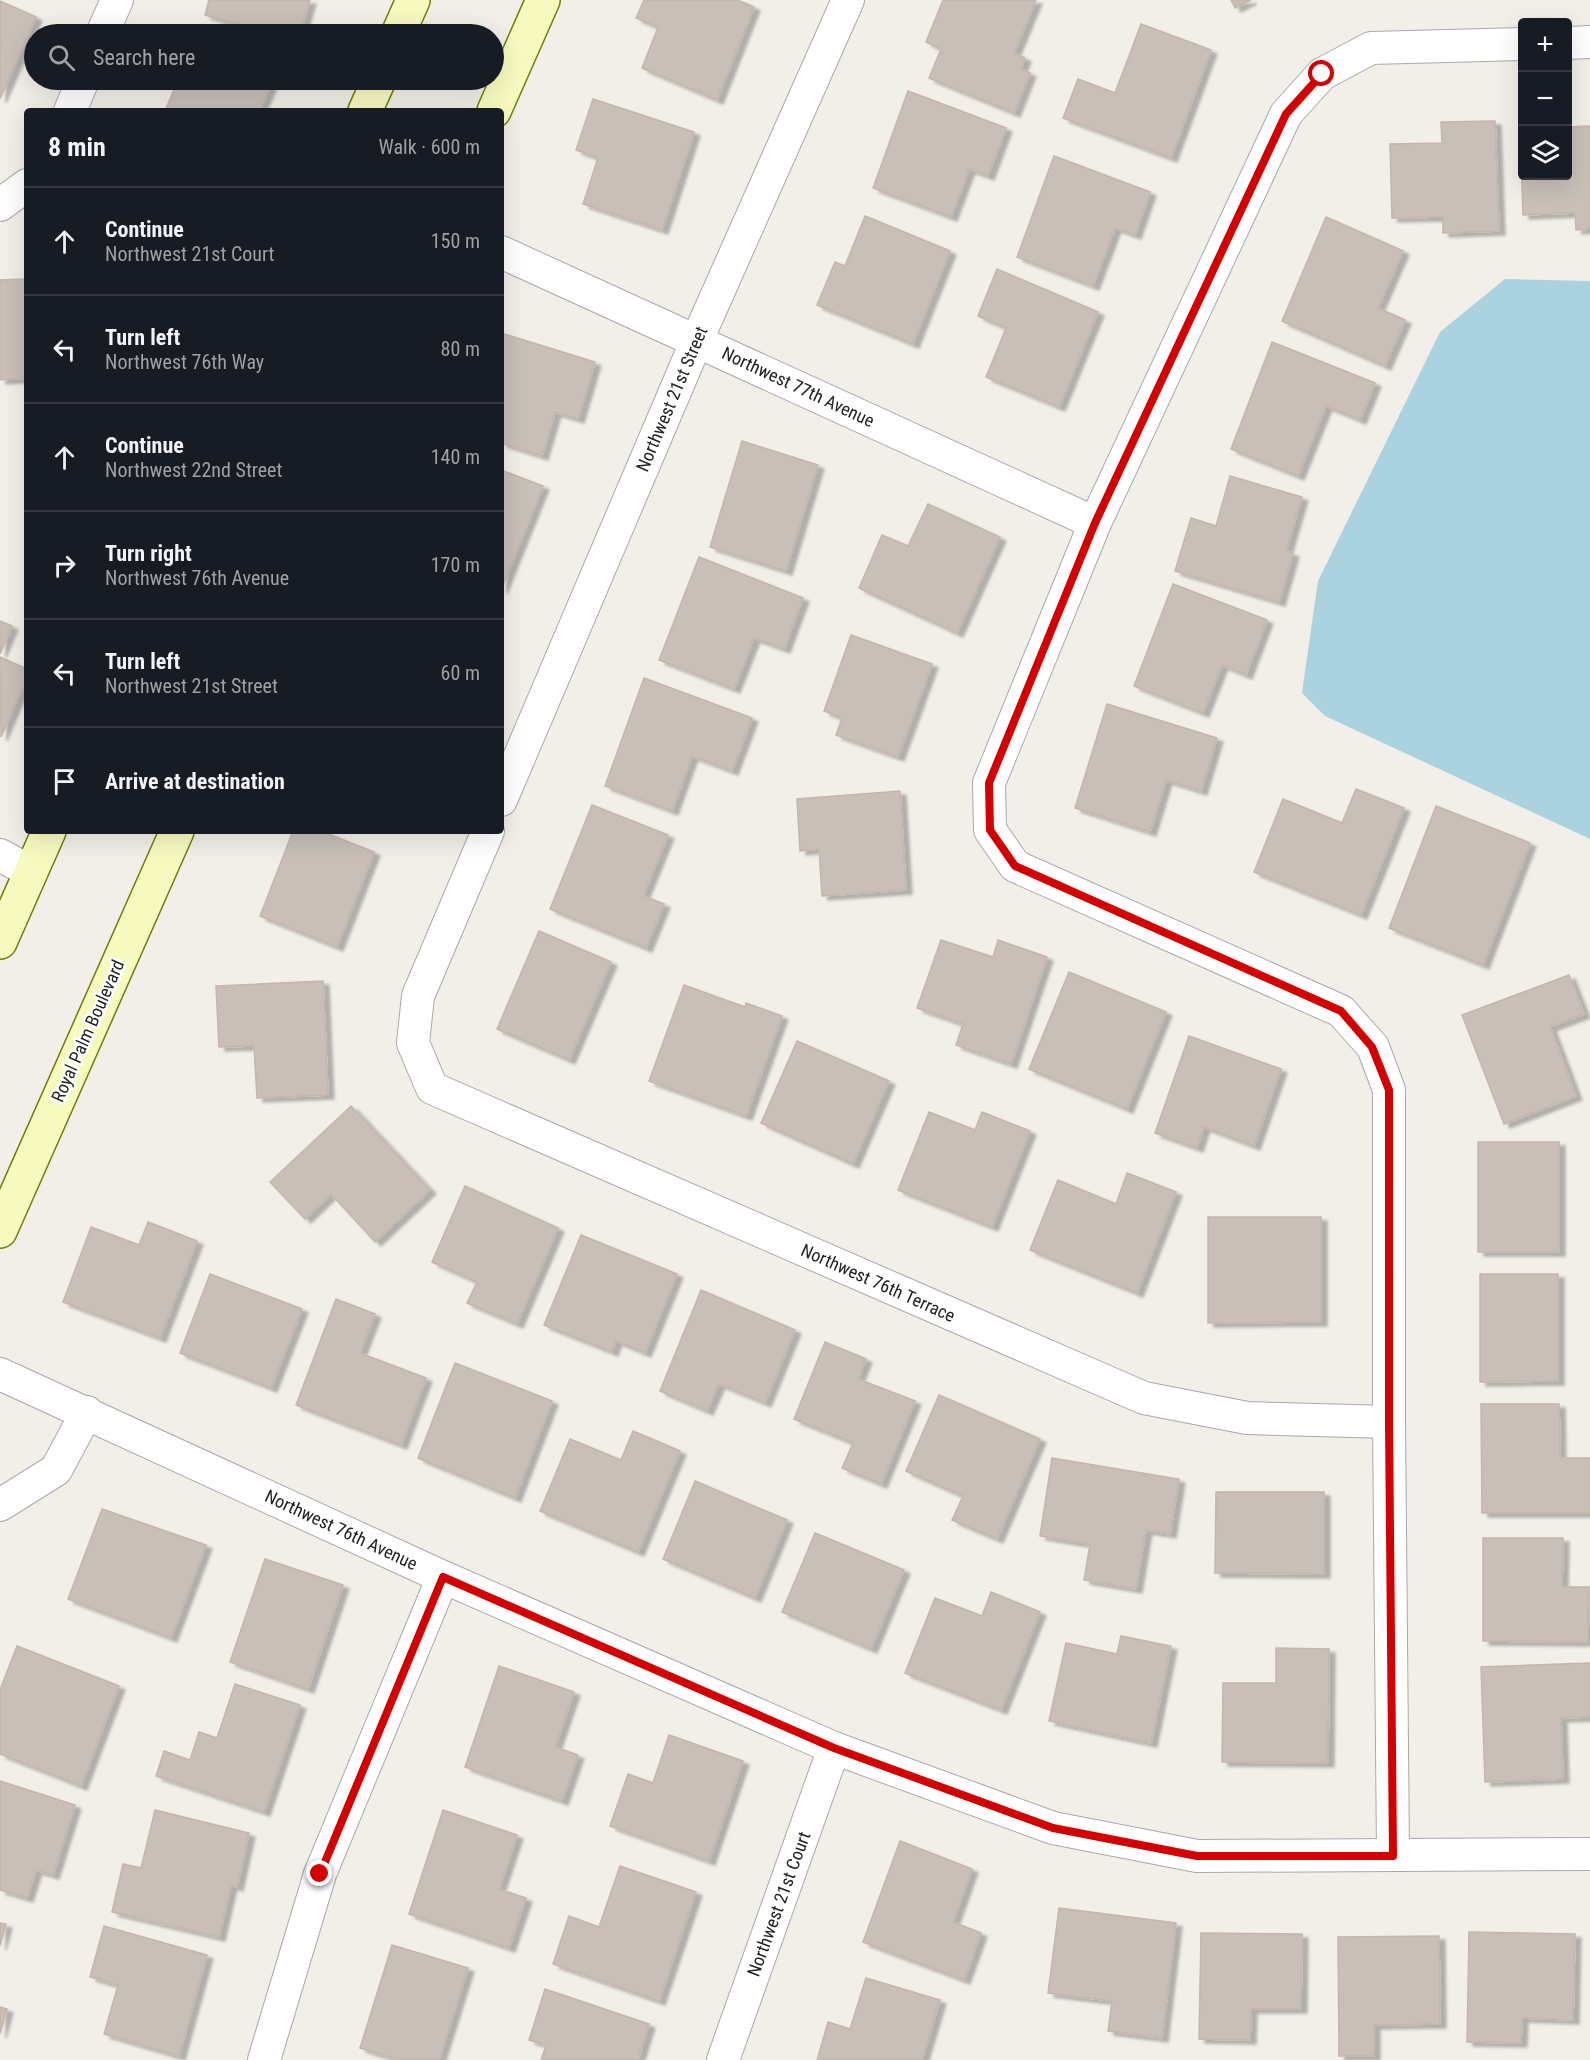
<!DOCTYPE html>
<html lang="en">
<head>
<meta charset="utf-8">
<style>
  body { margin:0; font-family:"Roboto Condensed",sans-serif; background:#242831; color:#f1f3f6 }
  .controls { position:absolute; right:18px; top:18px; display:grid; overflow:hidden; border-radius:6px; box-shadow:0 6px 24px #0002 }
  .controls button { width:54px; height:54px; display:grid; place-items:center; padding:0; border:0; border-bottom:2px solid #363941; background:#171b24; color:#f1f3f6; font:30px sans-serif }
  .stop { position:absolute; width:18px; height:18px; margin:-14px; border:4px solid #d40000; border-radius:50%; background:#fff }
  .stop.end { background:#d40000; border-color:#fff; box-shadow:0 2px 6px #0008 }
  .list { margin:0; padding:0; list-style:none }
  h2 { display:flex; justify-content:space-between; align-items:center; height:78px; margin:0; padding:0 24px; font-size:26px }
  h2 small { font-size:20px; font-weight:400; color:#9ea1a6 }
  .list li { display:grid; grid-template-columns:39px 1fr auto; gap:18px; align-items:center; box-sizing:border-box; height:108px; padding:0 24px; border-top:2px solid #363941 }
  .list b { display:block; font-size:22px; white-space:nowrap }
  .list p { margin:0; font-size:20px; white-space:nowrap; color:#9ea1a6 }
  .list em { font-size:20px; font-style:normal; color:#9ea1a6 }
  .icon { flex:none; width:33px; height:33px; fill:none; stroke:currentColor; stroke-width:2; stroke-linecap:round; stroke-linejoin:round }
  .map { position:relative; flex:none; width:1590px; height:2060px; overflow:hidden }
  .search { position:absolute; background:#171b24; box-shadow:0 6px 24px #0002; left:24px; top:24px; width:480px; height:66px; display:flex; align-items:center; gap:15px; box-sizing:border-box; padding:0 21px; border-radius:33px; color:#9ea1a6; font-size:22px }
  .panel { position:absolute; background:#171b24; box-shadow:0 6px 24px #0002; left:24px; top:108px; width:480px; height:726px; border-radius:6px }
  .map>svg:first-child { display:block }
</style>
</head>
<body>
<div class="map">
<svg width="1590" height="2060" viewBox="0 0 1590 2060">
  <defs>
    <filter id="shadow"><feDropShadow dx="6" dy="4" stdDeviation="1.5" flood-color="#0004"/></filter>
  </defs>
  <rect width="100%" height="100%" fill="#f2efe9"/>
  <path fill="#aad3df" d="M1505,279l85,2v558l-265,-123 -23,-23 16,-112 122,-249z"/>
  <g fill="#c7bfb8" stroke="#c4b6ab" stroke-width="1.5" filter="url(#shadow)">
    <path d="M209,0h101l-10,34h-33l-62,-19z"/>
    <path d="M644,0h93l17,7 -37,93 -75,-32 16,-41 -22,-9z"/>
    <path d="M943,0h93l-22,53 11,5 -4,11 9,4 -16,40 -85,-35 12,-29 -15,-7z"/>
    <path d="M1231,0h20l-16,8z"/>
    <path d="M0,1l36,16 -36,82z"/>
    <path d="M1141,24l70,26 -40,108 -108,-40 15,-39 37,14z"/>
    <path d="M178,80h95l-14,31h-94z"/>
    <path d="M908,91l98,37 -18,48 -19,-7 -18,48 -78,-29z"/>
    <path d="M593,99l101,33 -32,98 -79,-26 15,-46 -22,-8z"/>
    <path d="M1495,121l4,110 -56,2v-16l-51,1 -2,-74 52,-1 -1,-21z"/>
    <path d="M1590,126v103l-14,1 -1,-17 -52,2 -3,-87 2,48h46v-49z"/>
    <path d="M1054,156l96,36 -15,43 -20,-7 -22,58 -76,-29z"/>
    <path d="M865,216l85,35 -37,93 -96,-39 18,-43 10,4z"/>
    <path d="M1326,217l77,34 -25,57 27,12 -20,46 -103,-45z"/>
    <path d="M997,269l101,43 -39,95 -73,-30 20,-49 -28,-12z"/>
    <path d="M26,279l1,99 -27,2v-100z"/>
    <path d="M501,333l94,29 -17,57 -23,-7 -13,44 -41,-13z"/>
    <path d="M1272,342l103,41 -15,37 -34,-14 -28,70 -67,-27z"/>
    <path d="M742,441l76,24 -32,106 -76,-24z"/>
    <path d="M501,470l42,16 -42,104z"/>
    <path d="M1230,476l72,21 -16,54 7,2 -14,49 -104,-31 16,-53 25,8z"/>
    <path d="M928,504l72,33 -43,96 -98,-45 23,-53 26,11z"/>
    <path d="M699,557l104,41 -19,51 -30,-11 -20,51 -75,-29z"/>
    <path d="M1173,584l94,36 -21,55 -24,-10 -19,48 -69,-27z"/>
    <path d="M0,621l12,5 -12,28z"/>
    <path d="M851,635l81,29 -34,93 -62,-22 6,-17 -18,-7z"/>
    <path d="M0,657l27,12v7l-26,61z"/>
    <path d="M644,678l108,40 -20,53 -40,-15 -20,55 -67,-25z"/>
    <path d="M1107,704l110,34 -16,53 -35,-11 -16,52 -75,-24z"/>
    <path d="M1356,789l48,19 -43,107 -107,-43 29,-73 59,24z"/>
    <path d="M900,791l6,99 -84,6 -3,-47 -19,2 -3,-52z"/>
    <path d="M592,805l76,30 -25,61 21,8 -18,44 -96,-39z"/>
    <path d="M1436,806l94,37 -47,122 -94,-37z"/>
    <path d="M293,831h28l53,21 -37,95 -77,-31z"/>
    <path d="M539,931l72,31 -42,98 -72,-31z"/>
    <path d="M941,940l52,17 5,-17 49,17 -36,107 -55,-19 7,-21 -46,-16z"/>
    <path d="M1069,972l97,40 -39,97 -98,-40z"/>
    <path d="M1569,975l15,39 -34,13 26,69 -72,28 -42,-109z"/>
    <path d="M323,981l5,114 -71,3 -3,-52 -35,1 -3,-61z"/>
    <path d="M684,985l61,22 1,-4 36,13 -36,100 -97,-35z"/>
    <path d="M1189,1036l92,33 -27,77 -50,-19 -7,21 -42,-15z"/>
    <path d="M797,1041l92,40 -36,83 -92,-41z"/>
    <path d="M351,1106l79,84 -55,52 -44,-48 -26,25 -35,-37z"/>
    <path d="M929,1112l46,18 7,-18 48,19 -38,96 -94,-37z"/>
    <rect x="1478" y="1142" width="81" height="110"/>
    <path d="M1127,1173l49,19 -39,101 -107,-43 28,-70 58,24z"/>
    <path d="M465,1186l93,42 -41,96 -50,-21 10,-21 -45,-20z"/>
    <path d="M1208,1217h113v105l-113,1z"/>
    <path d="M148,1222l49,19 -37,97 -97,-36 28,-75 48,18z"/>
    <path d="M581,1235l96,39 -32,79 -29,-12 -4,11 -68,-27z"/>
    <path d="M210,1274l92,35 -31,79 -91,-35z"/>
    <path d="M1480,1274h78v107l-78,1z"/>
    <path d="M701,1290l94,40 -30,73 -46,-19 -12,27 -47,-20z"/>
    <path d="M336,1299l39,15 -15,39 66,25 -25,67 -105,-40z"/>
    <path d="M825,1342l41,17 -8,20 57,22 -34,83 -39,-16 11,-25 -59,-24z"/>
    <path d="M455,1363l97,38 -37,97 -97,-40z"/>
    <path d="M939,1395l101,44 -43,100 -45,-19 11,-24 -57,-25z"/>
    <path d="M1481,1404h78l1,54h30v55h-108z"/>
    <path d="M633,1431l47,20 -42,101 -98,-41 30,-72 51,21z"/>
    <path d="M1052,1458l127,21 -9,55 -24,-4 -10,59 -52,-9 6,-36 -50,-8z"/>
    <path d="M695,1481l92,39 -32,78 -92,-39z"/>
    <path d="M1216,1492h108v82l-109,-1z"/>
    <path d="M102,1509l104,36 -35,93 -103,-39z"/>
    <path d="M815,1533l89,37 -33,79 -89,-37z"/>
    <path d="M1483,1538h80l-1,49h27l-1,55 -105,-1z"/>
    <path d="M265,1559l78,26 -35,104 -78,-27z"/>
    <path d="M991,1592l49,20 -39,98 -96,-37 30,-75 47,18z"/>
    <path d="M1121,1636l50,10 -20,97 -102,-22 17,-78 51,11z"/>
    <path d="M17,1646l102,40 -38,100 -81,-32v-64z"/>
    <path d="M1276,1648l53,1 -1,114 -106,-1 1,-79h53z"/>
    <path d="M1590,1663v54l-29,1 2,61 -78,3 -4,-115z"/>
    <path d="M499,1666l75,26 -19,55 23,8 -16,46 -97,-34z"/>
    <path d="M235,1684l65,21 -36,107 -108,-36 8,-25 26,9 9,-28 18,6z"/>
    <path d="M669,1735l74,26 -34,100 -99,-35 18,-52 25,9z"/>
    <path d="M0,1781l75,24 -22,70 -17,-5 -9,28 -27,-8z"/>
    <path d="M155,1810l94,23 -12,54 -6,-2 -12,52 -107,-25 11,-48 18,4z"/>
    <path d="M443,1810l74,25 -18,54 27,9 -17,50 -100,-34z"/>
    <path d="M900,1841l72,28 -19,53 28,11 -17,47 -101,-38z"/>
    <path d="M620,1866l76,26 -37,109 -106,-37 16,-48 30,11z"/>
    <path d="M1059,1908l117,15 -14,115 -54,-7 4,-30 -64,-8z"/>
    <path d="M0,1923l6,1 -6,22z"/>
    <path d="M104,1926l103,29 -28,101 -75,-22 14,-49 -28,-8z"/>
    <path d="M1469,1932l106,2 -2,86 -51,-2 -1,25 -54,-1z"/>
    <path d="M1201,1933l101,1 -1,75h-50l-1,31 -51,-1z"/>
    <path d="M1439,1936l1,88 -66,1v31h-35l-1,-119z"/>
    <path d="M392,1945l76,23 -29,92h-40l-39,-12z"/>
    <path d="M866,1978l74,22 -18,60h-105l11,-38 22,7z"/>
    <path d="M545,1989l104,35 -11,36h-97l5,-15 -17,-5z"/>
    <path d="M0,2007l7,2 -7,25z"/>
  </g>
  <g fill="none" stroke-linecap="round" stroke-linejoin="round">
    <defs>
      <g id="minor">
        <path d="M102,34l15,-34"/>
        <path d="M1568,43l22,-1"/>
        <path d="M70,111l13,-31"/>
        <path d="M0,205l27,-20"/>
        <path d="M501,252l594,271"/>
        <path d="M501,800l196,-460 151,-340"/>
        <path d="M488,831l-70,165 -5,47 19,45 712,310 103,20 142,4"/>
        <path d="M0,855l31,17"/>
        <path d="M0,1374l443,203 391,171 219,80 144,28 393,-2"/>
        <path d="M0,1505l56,-35 31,-58"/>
        <path d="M1393,1855l-4,-433v-332l-16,-43 -32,-36 -326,-145 -25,-36 -1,-47 106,-260 191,-409 36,-40 49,-26 151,-4"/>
        <path d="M264,2060l56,-186 123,-297"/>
        <path d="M723,2060l111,-312"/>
      </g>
      <g id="secondary">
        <path d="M398,34l15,-34"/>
        <path d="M365,111l14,-31"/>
        <path d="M494,111l49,-111"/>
        <path d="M0,942l49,-111"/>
        <path d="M0,1231l177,-400"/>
      </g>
    </defs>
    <use href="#minor" stroke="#a9a9a9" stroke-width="34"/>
    <use href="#secondary" stroke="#707d05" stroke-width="36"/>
    <use href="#minor" stroke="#fff" stroke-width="32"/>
    <use href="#secondary" stroke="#f7fabf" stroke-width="33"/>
  </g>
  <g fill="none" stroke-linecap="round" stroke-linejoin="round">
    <path stroke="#d40000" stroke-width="8" d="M320,1874l123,-297 391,171 219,80 144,28h196l-4,-434v-332l-17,-43 -31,-36 -326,-145 -25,-36 -1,-47 106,-260 191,-409 36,-40"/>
  </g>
  <g text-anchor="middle" stroke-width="5" stroke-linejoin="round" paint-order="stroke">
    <g font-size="18" fill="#222" stroke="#fff">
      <text transform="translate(798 387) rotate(25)" y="6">Northwest 77th Avenue</text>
      <text transform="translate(672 399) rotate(-67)" y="6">Northwest 21st Street</text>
      <text transform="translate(88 1031) rotate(-66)" y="6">Royal Palm Boulevard</text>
      <text transform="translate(878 1283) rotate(24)" y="6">Northwest 76th Terrace</text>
      <text transform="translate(341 1530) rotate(25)" y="6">Northwest 76th Avenue</text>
      <text transform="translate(779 1904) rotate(-70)" y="6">Northwest 21st Court</text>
    </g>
  </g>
</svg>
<div class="controls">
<button>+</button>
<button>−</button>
<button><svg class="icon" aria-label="layers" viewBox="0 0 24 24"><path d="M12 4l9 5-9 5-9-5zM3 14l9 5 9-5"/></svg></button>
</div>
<div class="stop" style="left:1322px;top:74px"></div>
<div class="stop end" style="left:320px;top:1874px"></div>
<div class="search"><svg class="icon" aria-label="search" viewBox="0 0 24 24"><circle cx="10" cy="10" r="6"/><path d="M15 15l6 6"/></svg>Search here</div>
<section class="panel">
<h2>8 min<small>Walk · 600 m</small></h2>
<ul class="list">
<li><svg class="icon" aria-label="ahead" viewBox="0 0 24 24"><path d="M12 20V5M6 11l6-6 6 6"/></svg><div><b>Continue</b><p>Northwest 21st Court</p></div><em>150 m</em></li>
<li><svg class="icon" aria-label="left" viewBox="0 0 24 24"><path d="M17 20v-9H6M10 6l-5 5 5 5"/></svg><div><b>Turn left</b><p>Northwest 76th Way</p></div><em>80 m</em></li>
<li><svg class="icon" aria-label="ahead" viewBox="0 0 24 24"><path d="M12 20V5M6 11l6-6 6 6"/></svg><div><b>Continue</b><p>Northwest 22nd Street</p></div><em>140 m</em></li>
<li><svg class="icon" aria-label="right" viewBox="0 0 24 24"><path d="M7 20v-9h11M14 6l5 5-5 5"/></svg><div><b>Turn right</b><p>Northwest 76th Avenue</p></div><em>170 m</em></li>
<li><svg class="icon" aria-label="left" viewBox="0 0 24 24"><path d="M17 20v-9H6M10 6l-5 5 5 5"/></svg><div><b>Turn left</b><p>Northwest 21st Street</p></div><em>60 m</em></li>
<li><svg class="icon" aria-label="arrive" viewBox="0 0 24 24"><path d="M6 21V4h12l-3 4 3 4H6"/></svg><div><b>Arrive at destination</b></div></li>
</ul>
</section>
</div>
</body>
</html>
